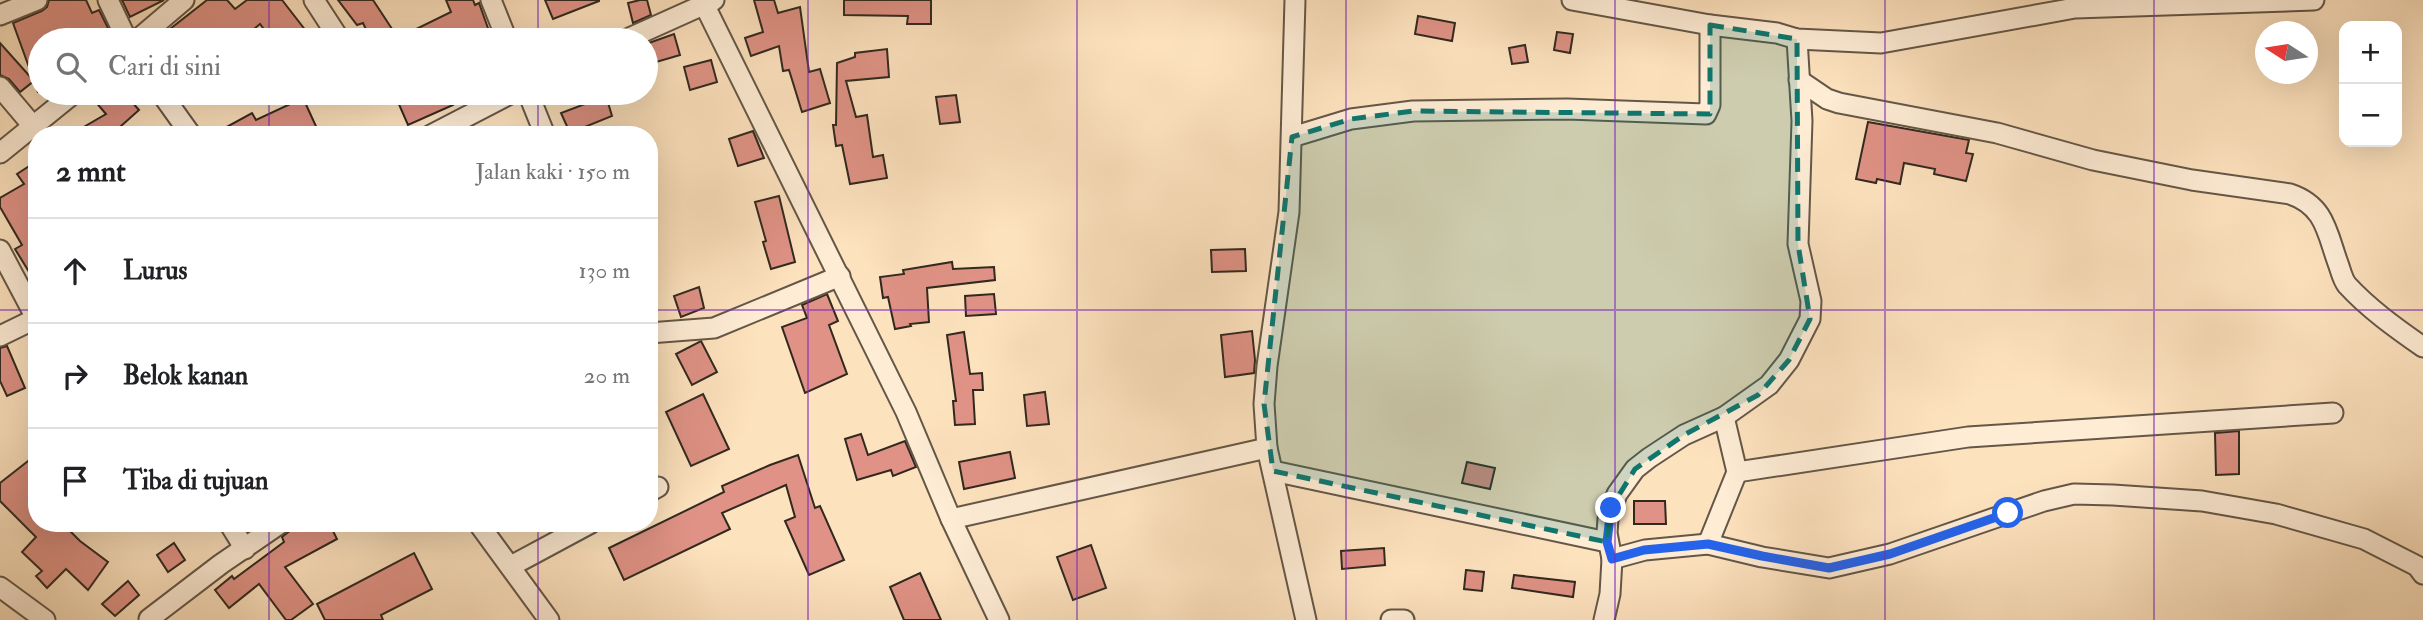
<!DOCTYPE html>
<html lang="id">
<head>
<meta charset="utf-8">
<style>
  body { margin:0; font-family:"IM FELL Double Pica",serif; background:#f2f2f2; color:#202124 }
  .controls { position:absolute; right:21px; top:21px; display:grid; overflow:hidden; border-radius:14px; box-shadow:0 7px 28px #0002 }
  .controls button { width:63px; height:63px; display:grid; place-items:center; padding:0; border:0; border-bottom:2px solid #e0e0e0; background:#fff; color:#202124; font:35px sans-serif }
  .compass { position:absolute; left:2255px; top:21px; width:63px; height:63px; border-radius:50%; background:#fff; box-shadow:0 7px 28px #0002; rotate:282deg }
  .stop { position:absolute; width:21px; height:21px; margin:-16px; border:5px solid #2563eb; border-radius:50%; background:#fff }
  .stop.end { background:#2563eb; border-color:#fff; box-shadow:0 2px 7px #0008 }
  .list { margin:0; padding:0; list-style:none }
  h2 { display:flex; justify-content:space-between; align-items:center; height:91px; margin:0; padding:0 28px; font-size:30px }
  h2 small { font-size:23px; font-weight:400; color:#757577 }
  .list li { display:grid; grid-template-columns:46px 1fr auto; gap:21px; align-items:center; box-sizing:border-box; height:105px; padding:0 28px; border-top:2px solid #e0e0e0 }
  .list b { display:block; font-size:26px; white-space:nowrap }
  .list em { font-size:23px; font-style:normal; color:#757577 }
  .icon { flex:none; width:38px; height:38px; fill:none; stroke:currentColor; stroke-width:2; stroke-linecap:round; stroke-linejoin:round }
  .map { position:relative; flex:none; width:2423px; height:620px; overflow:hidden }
  .search { position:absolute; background:#fff; box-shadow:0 7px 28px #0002; left:28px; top:28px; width:630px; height:77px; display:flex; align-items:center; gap:18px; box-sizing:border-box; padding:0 24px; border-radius:38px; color:#757577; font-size:26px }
  .panel { position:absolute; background:#fff; box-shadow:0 7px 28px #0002; left:28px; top:126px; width:630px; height:406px; border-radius:28px }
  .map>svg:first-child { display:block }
</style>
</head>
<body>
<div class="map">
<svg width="2423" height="620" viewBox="0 0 2423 620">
  <rect width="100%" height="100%" fill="#fde2be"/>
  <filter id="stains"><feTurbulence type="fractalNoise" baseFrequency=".00286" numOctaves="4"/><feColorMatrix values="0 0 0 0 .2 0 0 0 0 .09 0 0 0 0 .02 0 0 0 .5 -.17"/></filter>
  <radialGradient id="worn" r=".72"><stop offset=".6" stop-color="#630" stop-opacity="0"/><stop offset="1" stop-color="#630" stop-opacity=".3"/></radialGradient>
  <g fill="#df9285" stroke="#31291f" stroke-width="2">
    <path d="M49,0h37l6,13 7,-3 15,30h-74v52h-2l-4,-11 -14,11 -11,-13 -9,-4v-32l34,38 -21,-58 29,-12 5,-4z"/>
    <path d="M122,0h42l-34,17z"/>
    <path d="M207,0h20l8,9 12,-9h35l31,40h-41l-12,-16 -19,16h-85z"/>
    <path d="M338,0h35l25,38 53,-26 -5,-12h27l2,5 4,-2 10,28 -27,9h-91l-8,-17 -6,2z"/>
    <path d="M545,0h54v1l-46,18z"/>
    <path d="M640,0h7l4,15 -18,8 -5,-20z"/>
    <path d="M754,0h20l4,13 22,-6 9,65 11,-3 10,34 -28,9 -13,-42 -6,1 -4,-25 -28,10 -6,-18 18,-6z"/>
    <path d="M844,0h87v24h-24l1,-8 -64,-1z"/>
    <path d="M1418,16l37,7 -3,18 -37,-7z"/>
    <path d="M1557,32l16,2 -3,19 -16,-3z"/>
    <path d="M674,34l6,21 -34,10v-21z"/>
    <path d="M1525,45l3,17 -16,2 -3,-16z"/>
    <path d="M887,49l2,28 -43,4 10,36 11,-2 6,42 10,-2 4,23 -37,6 -8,-39 -6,1 -3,-21h3l1,-62 18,-6v-4z"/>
    <path d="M711,60l6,22 -27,8 -6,-23z"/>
    <path d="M88,93h36l15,17 -28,25h-41l36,-21z"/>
    <path d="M394,93h53l6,12 -45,20z"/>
    <path d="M956,95l4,27 -20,2 -4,-27z"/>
    <path d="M606,96l6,20 -42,17 -9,-20z"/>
    <path d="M303,98l17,37h-108l40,-22 4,7z"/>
    <path d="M1868,122l101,18 -3,13 7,1 -7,27 -32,-7 1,-5 -31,-6 -4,21 -23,-5 -1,4 -20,-4z"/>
    <path d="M753,131l11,27 -26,8 -9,-27z"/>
    <path d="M37,161v124l-22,-36 7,-4 -22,-38v-9l24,-14 -7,-10z"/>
    <path d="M779,196l16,66 -24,7 -8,-27 3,-1 -11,-39z"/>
    <path d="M1245,249l1,22 -34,1 -1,-22z"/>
    <path d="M952,262l1,7 41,-2 1,13 -68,8 2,34 -19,2 1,2 -16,3 -7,-32 -5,1 -3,-21 24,-3 -1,-4z"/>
    <path d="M699,287l5,21 -23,9 -7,-21z"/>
    <path d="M827,294l11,27 -9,4 18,49 -42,19 -23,-66 25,-9 -5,-13z"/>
    <path d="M994,294l2,20 -30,2 -1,-20z"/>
    <path d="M1252,331l3,29 -1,13 -29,4 -4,-42z"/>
    <path d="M964,332l6,42 12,-1 1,17h-10l2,34 -20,1 -2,-24h3l-9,-66z"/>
    <path d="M701,341l16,31 -25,13 -16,-31z"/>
    <path d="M7,346l18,42 -18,8 -7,-15v-33z"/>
    <path d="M1045,392l4,32 -22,2 -3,-31z"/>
    <path d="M703,394l26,55 -38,17 -25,-54z"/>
    <path d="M2239,431v43l-23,1 -1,-42z"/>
    <path d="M861,434l7,21 37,-14 11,26 -23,9 -2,-6 -34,10 -12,-41z"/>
    <path d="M1010,452l5,26 -51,11 -5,-27z"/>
    <path d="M37,454v69h25l18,18 28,21 -20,28 -22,-21 -19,19 -11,-12 6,-5 -20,-19 14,-15 -36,-36v-18z"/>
    <path d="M798,455l17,53 5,-2 24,54 -35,15 -24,-54 10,-4 -9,-32 -64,28 8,16 -106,51 -15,-32 115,-56 -2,-6 48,-21z"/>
    <path d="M1467,462l28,6 -5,21 -28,-6z"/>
    <path d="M1634,501h31l1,23h-32z"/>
    <path d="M293,523h36l8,16 -52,28 28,37 -22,16h-5l-27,-36 -30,24 -14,-18 17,-14 2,3 50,-37 -2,-5 10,-8z"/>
    <path d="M174,543l11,17 -17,12 -11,-17z"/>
    <path d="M1091,545l15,43 -33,12 -16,-43z"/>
    <path d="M1384,548l1,17 -43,4 -1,-18z"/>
    <path d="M414,553l18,36 -51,26 2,5h-58l-8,-16z"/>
    <path d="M1466,570l18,2 -2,19 -18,-2z"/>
    <path d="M920,573l21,47h-37l-14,-33z"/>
    <path d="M1514,575l61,7 -2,15 -61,-9z"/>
    <path d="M128,581l11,14 -24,21 -13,-12z"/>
  </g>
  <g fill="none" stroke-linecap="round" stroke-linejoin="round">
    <defs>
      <g id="minor">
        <path d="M108,0l19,40"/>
        <path d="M314,0l24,37"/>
        <path d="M491,0l16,40"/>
        <path d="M702,0l204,412 45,107 48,101"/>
        <path d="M1295,0l-6,212 -22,154 -3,38 3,44 39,172"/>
        <path d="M1572,0l138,25 67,8 20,6 84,4 194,-35 239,-8"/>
        <path d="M0,15l37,-15"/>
        <path d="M137,40l47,-40"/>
        <path d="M625,40l89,-40"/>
        <path d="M1799,80l28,19 12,4 158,30 96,27 99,20 98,14c36,12 37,40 49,72 2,6 4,14 8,19 22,24 50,44 76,62"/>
        <path d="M0,87l33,39"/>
        <path d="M161,93l30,42"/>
        <path d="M528,93l17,42"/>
        <path d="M431,135l81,-42"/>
        <path d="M1292,137l59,-18 62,-8 154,-2 139,5 4,-9v-80"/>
        <path d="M0,153l74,-60"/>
        <path d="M0,250l36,68"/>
        <path d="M649,333l65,-5 126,-52"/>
        <path d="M0,336l37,-18"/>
        <path d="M1273,471l334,71"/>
        <path d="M1737,472l231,-35 365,-24"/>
        <path d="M649,492l9,-5"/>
        <path d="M951,519l316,-71"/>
        <path d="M229,523l16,26"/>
        <path d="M478,523l71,97"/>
        <path d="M1708,544l29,-72 -13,-55"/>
        <path d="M1612,559l33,-9 63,-6 54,13 67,11 61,-14 154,-53 30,-7 39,1 89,6 74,13 88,25 53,27 6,8"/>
        <path d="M511,566l80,-43"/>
        <path d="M0,587l45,33"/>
        <path d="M149,619l72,-55 60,-41"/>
        <path d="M1391,620h13"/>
        <path d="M1604,620l6,-26 2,-35 -5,-26 1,-14 9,-25 18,-25 14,-11 35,-23 40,-18 45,-32 20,-25 21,-41 1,-18 -13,-57 4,-123 -5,-82"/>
      </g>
    </defs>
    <use href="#minor" stroke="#645747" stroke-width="23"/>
    <use href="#minor" stroke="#feecd5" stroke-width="19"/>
  </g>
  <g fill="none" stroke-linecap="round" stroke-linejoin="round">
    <path stroke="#2563eb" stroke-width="9" d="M1611,508l-4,34 5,17 32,-9 64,-6 54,12 67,12 61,-14 118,-41"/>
  </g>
  <path fill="#0f766e" fill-opacity="0.2" stroke="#0f766e" stroke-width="5" stroke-dasharray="14 9" stroke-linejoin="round" d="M1710,25l87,14 1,205 12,75 -21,41 -31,35 -74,40 -49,34 -24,39 -4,34 -334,-71 -9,-67 28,-267 59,-18 62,-8 297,3z"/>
  <path fill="none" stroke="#7b2cbf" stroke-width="2" stroke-opacity="0.55" d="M269,0v40M538,0v40M808,0v620M1077,0v620M1346,0v620M1615,0v620M1885,0v620M2154,0v620M269,93v42M538,93v42M0,310h37M649,310h1774M269,523v97M538,523v97"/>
  <rect width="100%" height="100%" filter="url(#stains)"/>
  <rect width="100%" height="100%" fill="url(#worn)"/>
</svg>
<div class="controls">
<button>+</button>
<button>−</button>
</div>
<svg class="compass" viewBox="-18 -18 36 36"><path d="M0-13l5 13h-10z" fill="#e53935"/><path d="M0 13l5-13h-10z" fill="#757577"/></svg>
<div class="stop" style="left:2008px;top:513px"></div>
<div class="stop end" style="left:1611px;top:508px"></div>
<div class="search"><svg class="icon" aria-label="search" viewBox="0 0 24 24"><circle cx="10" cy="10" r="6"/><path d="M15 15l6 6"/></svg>Cari di sini</div>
<section class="panel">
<h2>2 mnt<small>Jalan kaki · 150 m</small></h2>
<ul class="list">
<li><svg class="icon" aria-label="ahead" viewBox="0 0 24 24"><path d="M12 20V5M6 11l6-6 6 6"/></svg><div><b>Lurus</b></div><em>130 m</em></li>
<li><svg class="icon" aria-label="right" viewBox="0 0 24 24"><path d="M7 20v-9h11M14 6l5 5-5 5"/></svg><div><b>Belok kanan</b></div><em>20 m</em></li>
<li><svg class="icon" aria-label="arrive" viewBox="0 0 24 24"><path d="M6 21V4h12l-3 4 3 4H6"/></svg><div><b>Tiba di tujuan</b></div></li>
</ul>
</section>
</div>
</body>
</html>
